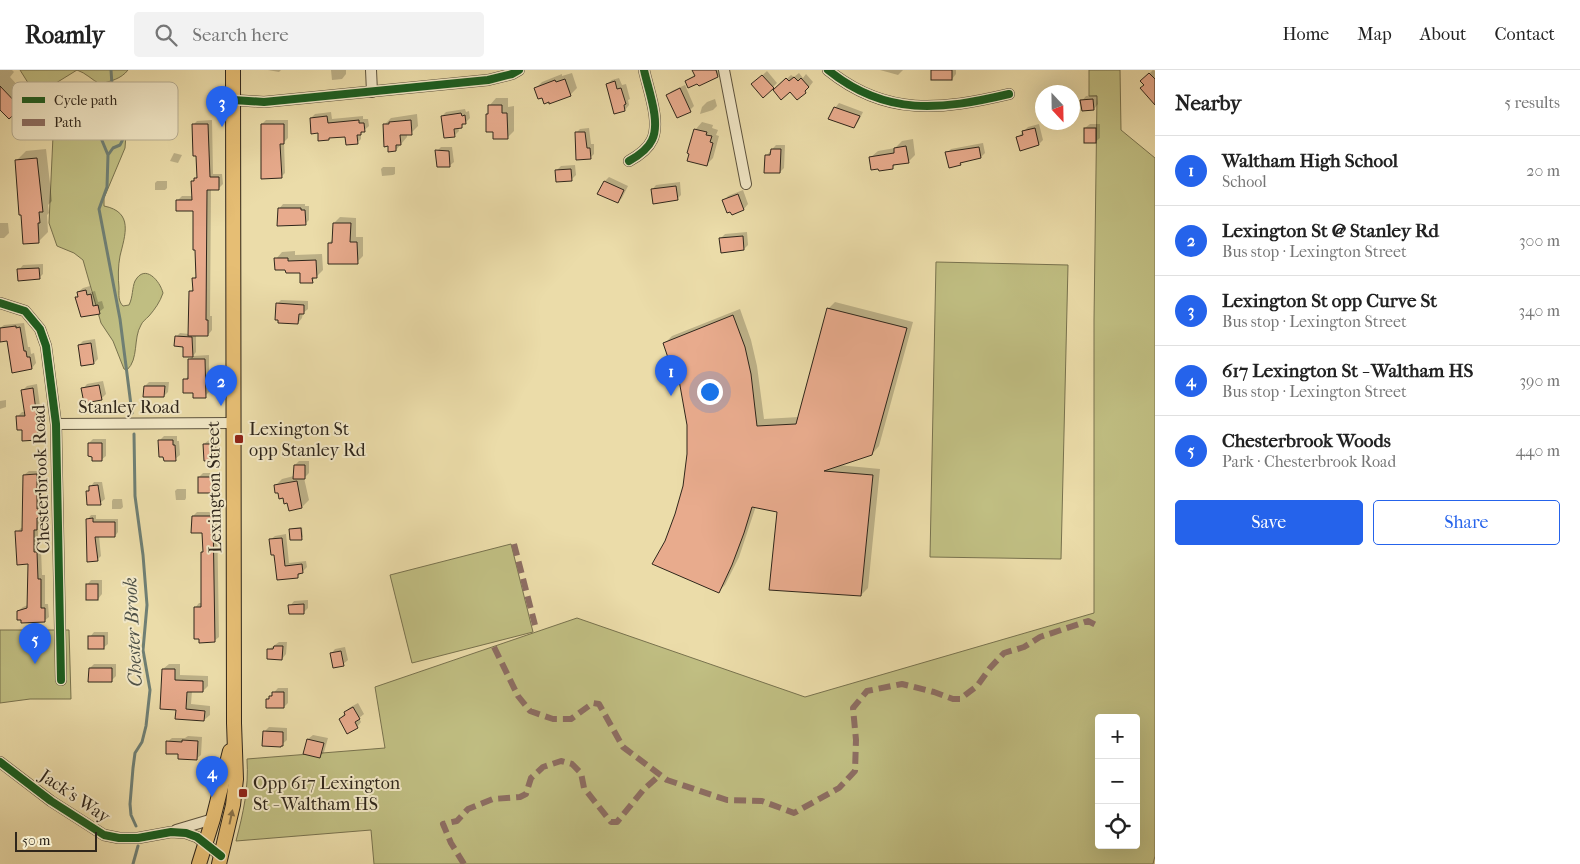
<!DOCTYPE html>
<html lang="en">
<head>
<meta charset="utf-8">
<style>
  body { margin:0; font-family:"IM FELL French Canon",serif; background:#f2f2f2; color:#222 }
  .controls { position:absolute; right:15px; bottom:15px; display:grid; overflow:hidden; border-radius:5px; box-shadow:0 5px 20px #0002 }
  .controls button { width:45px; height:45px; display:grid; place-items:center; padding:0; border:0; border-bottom:1px solid #e0e0e0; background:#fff; color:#222; font:25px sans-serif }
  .compass { position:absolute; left:1035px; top:15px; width:45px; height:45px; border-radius:50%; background:#fff; box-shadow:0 5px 20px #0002; rotate:158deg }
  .scale { position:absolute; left:15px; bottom:12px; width:82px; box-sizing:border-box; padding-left:5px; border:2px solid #2f261b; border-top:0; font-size:14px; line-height:18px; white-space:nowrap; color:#2f261b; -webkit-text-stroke:4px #f2e8c7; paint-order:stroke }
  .you { position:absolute; left:709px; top:321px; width:18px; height:18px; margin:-12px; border:4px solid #fff; border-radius:50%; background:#1a73e8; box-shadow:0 0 0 8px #1a73e833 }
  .badge { display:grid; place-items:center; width:32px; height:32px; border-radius:50%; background:#2563eb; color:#fff; font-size:16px; font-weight:700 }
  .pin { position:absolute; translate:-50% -41px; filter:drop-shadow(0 1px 2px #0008) }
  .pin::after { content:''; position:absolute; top:26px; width:18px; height:15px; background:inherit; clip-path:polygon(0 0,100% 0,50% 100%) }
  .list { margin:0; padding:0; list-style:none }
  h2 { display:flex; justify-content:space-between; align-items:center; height:65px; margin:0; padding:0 20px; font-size:21px }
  h2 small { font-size:16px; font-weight:400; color:#767676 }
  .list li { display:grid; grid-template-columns:32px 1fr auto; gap:15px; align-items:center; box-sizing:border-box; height:70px; padding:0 20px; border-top:1px solid #e0e0e0 }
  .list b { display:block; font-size:19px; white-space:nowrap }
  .list p { margin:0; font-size:16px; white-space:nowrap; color:#767676 }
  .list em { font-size:16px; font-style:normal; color:#767676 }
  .actions { display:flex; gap:10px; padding:15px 20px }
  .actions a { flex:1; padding:11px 0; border:1px solid #2563eb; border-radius:5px; text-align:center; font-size:18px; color:#2563eb }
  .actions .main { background:#2563eb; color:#fff }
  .icon { flex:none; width:28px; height:28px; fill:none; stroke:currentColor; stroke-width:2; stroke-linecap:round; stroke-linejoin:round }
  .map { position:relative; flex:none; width:1155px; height:794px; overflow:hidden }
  header { display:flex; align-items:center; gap:30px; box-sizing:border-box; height:70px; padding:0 25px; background:#fff; border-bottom:1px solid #e0e0e0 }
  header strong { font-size:24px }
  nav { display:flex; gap:28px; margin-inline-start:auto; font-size:18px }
  .search { width:350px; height:45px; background:#f2f2f2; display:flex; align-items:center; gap:12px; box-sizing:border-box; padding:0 18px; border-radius:5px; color:#767676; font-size:19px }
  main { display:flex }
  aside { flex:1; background:#fff }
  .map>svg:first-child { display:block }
</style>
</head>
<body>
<header>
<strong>Roamly</strong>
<div class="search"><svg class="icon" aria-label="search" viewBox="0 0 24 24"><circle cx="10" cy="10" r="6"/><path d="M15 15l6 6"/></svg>Search here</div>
<nav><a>Home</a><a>Map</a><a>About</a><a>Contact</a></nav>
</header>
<main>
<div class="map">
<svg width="1155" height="794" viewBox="0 0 1155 794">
  <rect width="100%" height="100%" fill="#ebdca9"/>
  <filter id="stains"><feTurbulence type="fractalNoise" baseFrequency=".004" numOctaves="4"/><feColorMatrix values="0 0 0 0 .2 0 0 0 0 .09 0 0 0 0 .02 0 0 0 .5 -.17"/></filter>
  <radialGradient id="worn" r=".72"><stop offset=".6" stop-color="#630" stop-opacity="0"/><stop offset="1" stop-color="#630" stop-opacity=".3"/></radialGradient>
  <g fill="#c0be82" stroke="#78724e" fill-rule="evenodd">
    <path d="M20,0h108c-7,9 -17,11 -28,14 -8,-4 -14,-11 -23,-14l-21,13 -17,8 -9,-5z"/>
    <path d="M1089,0h31l1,60 34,28v698l-2,8h-779l-3,-34 -135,11c7,-27 13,-53 11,-82l138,-11 -10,-61 202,-69 228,79 289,-84v-293l3,-224h-8zM1099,648h37v127h-37z"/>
    <path d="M105,35l14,7 6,13 1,9 -1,14 -21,50v8c30,6 21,29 16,50 -2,10 -2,22 -1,32 0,7 -1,13 4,18l6,-1c4,-8 3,-17 6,-24 10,-18 25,0 28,12 -3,9 -8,16 -14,23 -3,3 -7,6 -8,9 -8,13 -2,34 -14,45l-3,-1 -11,-28 -12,-18 -18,-63 -9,-7 -17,-7 -8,-23 4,-87c7,-8 14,-10 24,-15 10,-5 16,-13 28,-16z"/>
    <path d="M936,192l132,3 -7,294 -131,-2z"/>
    <path d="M511,474l22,88 -121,31 -22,-88z"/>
    <path d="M0,560h69l2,69h-41l-30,4z"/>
  </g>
  <g fill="#0003">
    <path d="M0,0h12l2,2 -4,5 19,21 -9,9 -20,1z"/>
    <path d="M268,0h13l-2,2z"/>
    <path d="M331,0h15v4l-4,5 -10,1z"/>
    <path d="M697,0h24l1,1 -4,5 -32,5 10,-7z"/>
    <path d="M880,0h23l-5,5z"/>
    <path d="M932,0h24v4l-4,5z"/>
    <path d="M1153,0l2,1v27l-13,-17z"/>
    <path d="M767,1l10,12 -13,13 -11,-12z"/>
    <path d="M572,3l5,15 -7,7 -27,1 -8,-7 7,-7 20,-8v2z"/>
    <path d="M799,3l4,5 3,-4 7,8 -8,10 -15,-1 -11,-5 12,-11 3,2z"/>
    <path d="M619,8l3,7 4,-1 4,15 -2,1 1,5 -4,5 -10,2 -8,-28 5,-4z"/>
    <path d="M685,15l9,21 -4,4 -22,-15 4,-4z"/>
    <path d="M1097,25l1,9 -4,5 -12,-8 4,-5z"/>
    <path d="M496,28h12v9l6,-1v25l-7,7 -20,-24 3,-2v-7z"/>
    <path d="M715,29l2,7 -4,4 -13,4 2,-7 5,-5z"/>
    <path d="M839,33l24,9 -5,10 -4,5 -19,-19z"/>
    <path d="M465,39l1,3 3,-1 1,7 -8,8 -4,1 1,4 -5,5 -12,-20 4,-4z"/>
    <path d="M331,42l1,7 31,-3v3h5l1,7 -8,7v6l-4,4 -10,-7h-16l-3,3 -9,-7 -8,-14 4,-4z"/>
    <path d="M417,44l1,12 -7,7 -4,1v3l-11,13 -12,-25 7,-7z"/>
    <path d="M212,50l1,54h9l1,10 -5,5h-7l-1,127h2v14l-4,5h-12v17l-3,4 16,-1v37l-4,4 -11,-5 -9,-11 4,-5v-15l4,-4h-9v-11l-8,-8 4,-4 9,1 2,-43 3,-3v-10l3,-3 -3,-65 -16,-10 4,-4h11l-1,-14 6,-6 -5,-51 4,-4z"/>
    <path d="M266,50h22v18l-4,4 1,31 -4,4 -19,-53z"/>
    <path d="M702,52l11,3 -1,3 6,2 -2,5 3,1 -6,22 -7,7 -17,-13 7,-23z"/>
    <path d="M1039,54l4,16 -4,4 -21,-7 10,-10z"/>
    <path d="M1090,54h10v14l-5,4 -10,-14z"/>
    <path d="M589,58l2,16h3v10l-4,4 -14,-25 4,-4z"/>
    <path d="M913,69l2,16 -7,7 -12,2 -3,3 -22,-10 7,-6 17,-3 7,-7z"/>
    <path d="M983,73l2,10 -4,4 -18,4 -3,3 -13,-11 4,-4z"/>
    <path d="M776,75h9l-1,23 -4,4 -14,-16z"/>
    <path d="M441,77h11l2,15 -5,4 -12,-15z"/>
    <path d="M46,79l6,52 -4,4 1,8 -2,2 1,17 -10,10 -21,-82 9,-9z"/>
    <path d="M174,83l8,2 -4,8 -8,-2z"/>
    <path d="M575,95l1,10 -5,5 -14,-10 4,-4z"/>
    <path d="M383,97h12v7l-2,1 -11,1 -1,-7z"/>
    <path d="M609,107l19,9 -6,12 -4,4 -19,-9 6,-12z"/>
    <path d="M157,111h10v7l-2,2h-10v-7z"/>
    <path d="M680,112l1,13 -4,4 -25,-9 4,-5z"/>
    <path d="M743,120l5,14 -4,5 -12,4 -8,-12 4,-5z"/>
    <path d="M283,134h22v2h4v14l-4,4 -26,-15z"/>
    <path d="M340,147l16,1v19h7v19l-6,6 -28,-19 4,-4 1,-16z"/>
    <path d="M0,153h8l1,10 -5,5h-4z"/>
    <path d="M747,162l1,13 -4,4 -24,-10 5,-5z"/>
    <path d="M295,181v4l27,-1 1,16 -11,11 -11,-9 -25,-13 6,-7z"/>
    <path d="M43,194v10l-4,4 -20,-8 4,-5z"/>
    <path d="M90,216l1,6 4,-1 3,11 4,-1 2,7 -5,4 -22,-14 2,-3 -1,-3 5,-4z"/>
    <path d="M281,230l27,1v8l-5,4 -1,5 -4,5 -21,-19z"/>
    <path d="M835,232l78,20 -34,124 -7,8 -34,11 42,4 -12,119 -7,7 -82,-84 -23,-5 -17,51 -14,28 -7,7 -52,-51 10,-27 8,-28 4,-32v-29l-8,-46 -15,-36 7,-7 68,-27 11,31 6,26 7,53 35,-2 29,-108z"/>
    <path d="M24,253l4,24h2l1,7 3,-1 2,10 -4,5 -19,3 -5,-32 -8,-1v-10l4,-3z"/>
    <path d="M95,269l3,20 -4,4 -15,-18 4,-4z"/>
    <path d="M103,311l3,13 -5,5 -18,-10 4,-5z"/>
    <path d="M149,312h20l-1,10 -4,4 -19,-10z"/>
    <path d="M37,314l4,30h1v20l-4,5 -15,-10 -5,-13 4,-4h4l-3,-22 4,-4z"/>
    <path d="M6,330v7l-6,2v-8z"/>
    <path d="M164,366h13v5h2l1,14 -5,4 -15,-19z"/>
    <path d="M93,369h13v17l-5,4 -12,-17z"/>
    <path d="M209,370h10v15l-4,4 -11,-15z"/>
    <path d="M299,391h10v12l-5,5 5,22 -7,7 -12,2 -6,-12 -9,-11 7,-7 12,-3 1,-11z"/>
    <path d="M29,401h12l-1,35h4v7l-3,2v10l-3,3v21h3l1,26h3v29h3l1,13 -5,4 -26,-10 5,-4 5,-2 1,-42 -12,-31 4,-4h2l1,-53z"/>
    <path d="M203,403h16v15l-4,4 -16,-15z"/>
    <path d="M94,412h8l3,17 -5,4 -13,-11z"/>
    <path d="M177,419h9v9l-1,2h-9l-1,-9z"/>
    <path d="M113,429h9l1,8 -2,2h-9v-8z"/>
    <path d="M197,442h20l2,125 -5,4 -19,-33 4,-5h3v-50l2,-2v-19l-11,-16z"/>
    <path d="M91,445h5v4h22v13l-3,4h-16l2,20 -4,4 -9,-41z"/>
    <path d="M302,457l1,10 -2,1 -10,-8 2,-2z"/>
    <path d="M286,464l3,29 17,-2 1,6 -9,9 -20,3 -3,-26 -5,-13 5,-4z"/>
    <path d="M91,510h11v14l-4,5 -11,-14z"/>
    <path d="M308,530v8l-4,4 -14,-6 4,-5z"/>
    <path d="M94,562h14v12l-5,4 -13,-11z"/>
    <path d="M279,572h8l-1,12 -4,5 -14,-9z"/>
    <path d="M345,577l3,13 -5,4 -12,-10 4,-5z"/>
    <path d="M94,594h22v12l-5,5 -21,-13z"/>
    <path d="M169,594h11v11l28,1v10l-5,5h-11l-1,13 19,2v9l-6,5 -27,-11 -14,-40z"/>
    <path d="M278,618h10v15l-4,4 -16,-8z"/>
    <path d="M358,633l6,11 -5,4 2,4 -4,5 -17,-8 9,-11z"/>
    <path d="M269,657l18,1v12l-7,6 -15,-15z"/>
    <path d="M313,665l15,3 -4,14 -4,4 -15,-3 3,-14z"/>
    <path d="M188,666l14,1 -1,18 -5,4 -17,-6 -12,-11 5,-4h13z"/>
  </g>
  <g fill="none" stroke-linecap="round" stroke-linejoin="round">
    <g stroke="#6f7f74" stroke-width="3">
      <path d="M111,0l1,15"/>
      <path d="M108,85l5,-7 7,-3c10,-17 -2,-21 -7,-36h-8l-8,3 -2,6 1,8 12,29 -1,32 -8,22 21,110 12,94"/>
      <path d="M134,364l1,62 8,59 4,50 -4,45 7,40 -4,36 -4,16 -7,11 -2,15 -3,36 1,11 5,11"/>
      <path d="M133,794l5,-18"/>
    </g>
  </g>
  <g fill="#e8ab8d" stroke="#2f261b">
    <path d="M692,0h24l2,7 -19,9 -2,-2 -9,4 -3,-7 10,-5z"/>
    <rect x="931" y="0" width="21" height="10"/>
    <path d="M1149,3l6,6v26l-15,-17 4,-3 -4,-4z"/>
    <path d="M762,5l12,13 -11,10 -12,-14z"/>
    <path d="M794,7l4,4 3,-3 8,9 -4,4 1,2 -9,7 -7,-8 -9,8 -8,-10 13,-12 3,3z"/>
    <path d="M565,9l6,17 -22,8v-2l-5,2 -2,-6 -4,1 -4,-11 21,-8 1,2z"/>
    <path d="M615,11l2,8 4,-1 5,16 -2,1 1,6 -11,3 -8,-30z"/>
    <path d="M0,16l21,22 -12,11 -9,-9z"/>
    <path d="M680,18l11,24 -14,6 -11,-23z"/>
    <path d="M1093,29l1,11 -12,1 -2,-11z"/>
    <path d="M488,35h14v8h5l1,26h-15v-7h-7v-18h2z"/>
    <path d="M834,37l26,9 -6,12 -26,-9z"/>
    <path d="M461,43l1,3 3,-1 1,9h-4v4l-8,1 1,8 -11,1 -3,-22z"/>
    <path d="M327,46l1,7 31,-3v3h5l1,9h-4v3h-4l1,9 -12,1 -1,-8 -16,1v2l-11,1v-8l-7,1 -1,-16z"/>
    <path d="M411,50l1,15h-12l1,10h-5v6l-8,1v-6l-4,1 -1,-23h6v-2z"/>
    <path d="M192,54h16l2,53h9v13h-12l-1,130h2v16h-20l1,-45h4l-1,-13h4l-1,-28h-2v-39h-17v-11h16l-1,-19h3v-3h3l-1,-22h-3z"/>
    <path d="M261,54h23v20h-4l2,34 -21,1z"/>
    <path d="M1035,58l4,17 -19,6 -4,-14 7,-2 -1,-4z"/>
    <rect x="1084" y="58" width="12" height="15"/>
    <path d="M694,59l13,3 -1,3 6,1 -2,6 3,1 -6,23 -20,-5 2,-7 -2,-1z"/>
    <path d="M575,62h10l2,16h3l1,11 -15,1z"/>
    <path d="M906,76l3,17 -16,2v4l-14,2 -1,-2 -7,1 -2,-13 25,-4v-5z"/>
    <path d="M979,77l2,11 -21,5 1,2 -12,3 -4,-16z"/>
    <path d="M771,79h10l-1,24h-16l1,-18h5z"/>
    <path d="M435,80l14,1 1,16h-13z"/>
    <path d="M37,88l6,54h-4l1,11h-2l1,20 -16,1 -2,-29h-2l-4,-55z"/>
    <path d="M571,99l1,12 -16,1 -1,-12z"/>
    <path d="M604,111l20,9 -6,13 -21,-9z"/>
    <path d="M676,116l2,14 -25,4 -2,-15z"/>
    <path d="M738,124l6,16 -12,5 -2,-3 -3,1 -5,-13z"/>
    <path d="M278,138h23v2h4l1,15 -29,1z"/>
    <path d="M333,153h18l-1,19h7l1,22h-30v-21h4z"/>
    <path d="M743,166l1,14 -23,3 -2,-15z"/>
    <path d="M274,188h14v3l28,-1 1,18h-5l1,5h-13v-10h-14l-1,-3h-10z"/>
    <path d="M39,198l1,11 -22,2 -1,-12z"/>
    <path d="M86,220l1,5 4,-1 2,12 5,-1 2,9 -19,3 -6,-20h3l-1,-5z"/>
    <path d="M276,233l28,2v9h-5l-1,10 -20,-1v-3h-3z"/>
    <path d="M827,238l80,20 -35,127 -48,16 49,4 -12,121 -92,-6 8,-78 -25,-5 -8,26 -12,32 -13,28 -67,-29 13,-23 10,-27 8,-28 4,-32v-29l-8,-45 -3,1 -13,-38 70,-28 12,32 6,27 6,52 39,-2z"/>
    <path d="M16,256v2l4,-1 4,24h2l1,6h3l2,12 -20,4 -5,-32 -7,1v-14z"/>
    <path d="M175,266l17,1 1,20h-10v-10l-9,-1z"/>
    <path d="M91,273l3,21 -13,2 -3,-21z"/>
    <path d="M188,289h17l1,39h-13v-5h-10v-14h5z"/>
    <path d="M99,315l3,15 -18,3 -3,-15z"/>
    <path d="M144,316h21l-1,11h-21z"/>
    <path d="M33,318l4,30h1v22l-16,1v-11h-5l-1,-14h9l-4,-26z"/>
    <path d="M158,370h15v5h2l1,16h-12l-1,-4h-4z"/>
    <path d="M88,373h14v18h-10v-4l-4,-1z"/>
    <path d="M203,374h12v16l-11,1z"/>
    <path d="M294,395h11v14h-12z"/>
    <path d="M37,404v35h3v9h-3v12h-3v22h3l1,27h3v29h4v14l-24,1v-3h-4v-9l10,-3 1,-44 -11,1 -2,-34h7l1,-56z"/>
    <rect x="198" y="407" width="17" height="16"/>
    <path d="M297,411l5,27 -13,3 -2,-8 -3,1 -1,-6 -4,1 -1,-6h-3l-1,-8z"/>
    <path d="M98,415l3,20h-14l-1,-14h3v-5z"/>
    <path d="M192,446h21l2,126 -16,1v-4h-5v-32h7v-55h2l-1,-19h-11z"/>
    <path d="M93,448v4h22v15h-20l3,24 -11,1 -1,-43z"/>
    <path d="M301,458l1,12h-12l-1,-11z"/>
    <path d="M282,468l3,28 17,-2 1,9 -5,1v4l-21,2 -3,-25h-3l-2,-16z"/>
    <rect x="86" y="514" width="12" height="16"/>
    <path d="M304,534v10h-15l-1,-9z"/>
    <rect x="88" y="566" width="16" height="13"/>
    <path d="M274,576h9l-1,14 -15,-1v-10h6z"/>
    <path d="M341,581l3,15 -11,2 -3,-15z"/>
    <path d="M89,598h23v14h-24z"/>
    <path d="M162,599h13v11l28,1v11h-16l-1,17 19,2 -1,10 -29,-2 1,-9 -16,-1z"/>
    <path d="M272,622h12v16h-18v-9h3v-3h3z"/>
    <path d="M353,637l7,12 -5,3 3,6 -11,6 -8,-15 6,-4 -1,-3z"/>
    <path d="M263,661l20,1v14h-2v1l-19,-1z"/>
    <path d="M307,669l17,4 -4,15 -17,-4z"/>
    <path d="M182,670l16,1 -1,19 -19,-1v-5h-12v-13l16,1z"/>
  </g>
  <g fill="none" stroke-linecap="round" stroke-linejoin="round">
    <defs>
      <g id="minor">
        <path d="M371,0l1,22"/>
        <path d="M724,0l22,114"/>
        <path d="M828,0c58,47 113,40 181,24"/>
        <path d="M233,30l31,2 224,-22 24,-6 7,-4"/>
        <path d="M629,91c9,-5 19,-12 23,-21 9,-18 -4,-51 -8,-70"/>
        <path d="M0,233l25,8 15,18 6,17 10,78 5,256"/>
        <path d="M56,354l177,-1"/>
        <path d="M0,692l51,39 53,34 15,3h19l33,-6 15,1 11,4 24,19"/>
        <path d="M176,760l37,-11"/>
      </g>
      <g id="major">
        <path d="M199,794l14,-45 17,-68"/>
        <path d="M219,794l14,-59 3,-26 -2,-56 -1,-653"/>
      </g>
    </defs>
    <use href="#minor" stroke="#5e543e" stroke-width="12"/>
    <use href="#major" stroke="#2f261b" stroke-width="16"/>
    <use href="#minor" stroke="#f2e8c7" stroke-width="10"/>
    <use href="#major" stroke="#e6be74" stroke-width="14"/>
    <g stroke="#8d6e63" stroke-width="6" stroke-dasharray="12 6" stroke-linecap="butt">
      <path d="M514,474l21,81"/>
      <path d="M494,577l24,49 12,15 23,8h18l22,-16 6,1 24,43 44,33 60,20 35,1 32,12 45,-25 16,-17 1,-31 -3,-32 14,-17 35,-7 32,8 19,7h7l17,-13 13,-18 14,-15 20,-6 16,-10 48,-16 12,6"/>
      <path d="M464,794l-13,-21 -8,-19 14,-3 11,-12 25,-10 27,-2 6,-3 5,-16 12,-11 18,-6 11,3 9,9 3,15 27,34h6l27,-33 16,-14"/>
    </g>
    <defs>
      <g id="cycleway">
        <path d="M828,0c58,47 113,40 181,24"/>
        <path d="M233,30l31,2 224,-22 24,-6 7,-4"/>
        <path d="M629,91c9,-5 19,-12 23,-21 9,-18 -4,-51 -8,-70"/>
        <path d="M0,233l25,8 15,18 6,17 10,78 5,256"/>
        <path d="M0,692l51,39 53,34 15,3h19l33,-6 15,1 11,4 24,19"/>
      </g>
    </defs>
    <use href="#cycleway" stroke="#f2e8c7" stroke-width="11"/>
    <use href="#cycleway" stroke="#1b5e20" stroke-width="8"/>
  </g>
  <defs><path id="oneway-solid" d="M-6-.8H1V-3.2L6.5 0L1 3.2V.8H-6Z" transform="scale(1.25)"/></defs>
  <use fill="#8a7248" href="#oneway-solid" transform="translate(231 747) rotate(-78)"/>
  <g fill="#8f2418" stroke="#f2e8c7" stroke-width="2">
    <rect x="234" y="364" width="10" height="10" rx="2.5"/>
    <rect x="238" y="718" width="10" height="10" rx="2.5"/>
  </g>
  <g text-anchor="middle" stroke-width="4" stroke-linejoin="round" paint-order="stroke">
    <g font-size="18" fill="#2f261b" stroke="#f2e8c7">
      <text x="129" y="343">Stanley Road</text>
      <text transform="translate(41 409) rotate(-92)" y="6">Chesterbrook Road</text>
      <text transform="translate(214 417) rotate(-91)" y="6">Lexington Street</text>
      <text transform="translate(75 726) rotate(34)" y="6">Jack's Way</text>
    </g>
    <g font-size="18" fill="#2f261b" stroke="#f2e8c7" text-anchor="start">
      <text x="249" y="365">Lexington St<tspan x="249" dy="21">opp Stanley Rd</tspan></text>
      <text x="253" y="719">Opp 617 Lexington<tspan x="253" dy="21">St - Waltham HS</tspan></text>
    </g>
    <g font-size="19" font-style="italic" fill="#4f5248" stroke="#f2e8c7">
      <text transform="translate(132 562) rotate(-93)" y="7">Chester Brook</text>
    </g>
  </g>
  <rect x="12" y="12" width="166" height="58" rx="8" fill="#f2e8c7" stroke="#b8ae93" stroke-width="1"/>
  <rect x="22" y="27" width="23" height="6" fill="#1b5e20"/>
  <rect x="22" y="49" width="23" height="7" fill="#8d6e63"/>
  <g font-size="14" fill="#2f261b">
    <text x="54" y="35">Cycle path</text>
    <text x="54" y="57">Path</text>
  </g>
  <rect width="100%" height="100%" filter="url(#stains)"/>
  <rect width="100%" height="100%" fill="url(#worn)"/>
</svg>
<div class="controls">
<button>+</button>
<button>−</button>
<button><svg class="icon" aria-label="locate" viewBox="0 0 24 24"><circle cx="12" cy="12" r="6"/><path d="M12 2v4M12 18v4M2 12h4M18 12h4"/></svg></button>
</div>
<svg class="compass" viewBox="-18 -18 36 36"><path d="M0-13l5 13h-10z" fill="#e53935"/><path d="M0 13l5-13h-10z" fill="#767676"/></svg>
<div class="scale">50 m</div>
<div class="you"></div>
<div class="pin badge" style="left:671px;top:326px">1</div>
<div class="pin badge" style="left:221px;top:336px">2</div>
<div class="pin badge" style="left:222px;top:57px">3</div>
<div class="pin badge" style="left:212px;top:727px">4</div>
<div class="pin badge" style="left:35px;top:594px">5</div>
</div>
<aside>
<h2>Nearby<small>5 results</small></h2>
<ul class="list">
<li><span class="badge">1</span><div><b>Waltham High School</b><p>School</p></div><em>20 m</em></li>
<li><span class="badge">2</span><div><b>Lexington St @ Stanley Rd</b><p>Bus stop · Lexington Street</p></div><em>300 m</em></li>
<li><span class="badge">3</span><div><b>Lexington St opp Curve St</b><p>Bus stop · Lexington Street</p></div><em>340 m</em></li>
<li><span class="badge">4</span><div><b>617 Lexington St - Waltham HS</b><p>Bus stop · Lexington Street</p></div><em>390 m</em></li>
<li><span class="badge">5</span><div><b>Chesterbrook Woods</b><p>Park · Chesterbrook Road</p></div><em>440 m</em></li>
</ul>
<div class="actions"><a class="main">Save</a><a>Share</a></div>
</aside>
</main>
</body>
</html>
